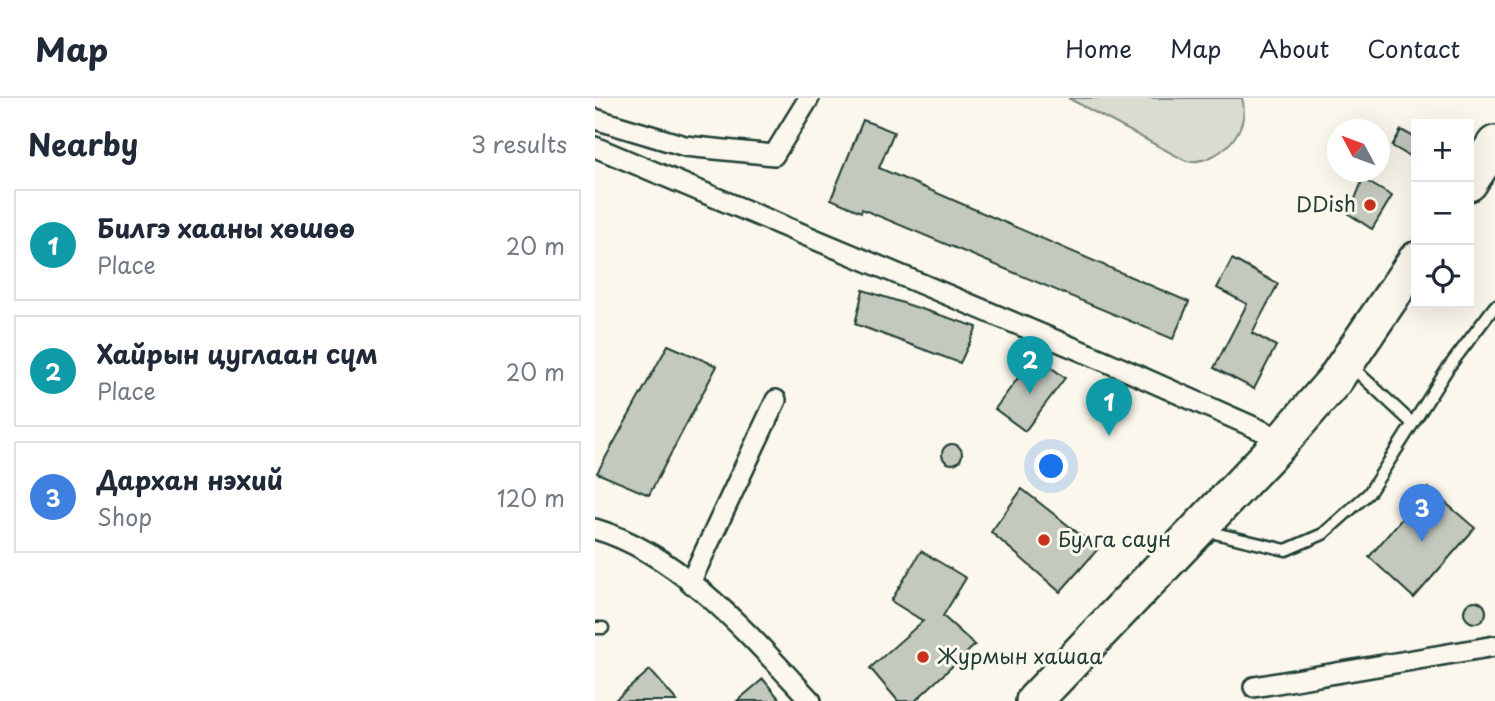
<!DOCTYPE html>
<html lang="en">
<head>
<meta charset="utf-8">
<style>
  body { margin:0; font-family:"Playpen Sans",sans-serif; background:#f2f2f3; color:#1f2937 }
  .controls { position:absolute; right:21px; top:21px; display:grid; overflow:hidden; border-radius:0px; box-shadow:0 7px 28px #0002 }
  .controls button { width:63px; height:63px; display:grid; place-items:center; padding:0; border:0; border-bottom:2px solid #e0e1e3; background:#fff; color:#1f2937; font:35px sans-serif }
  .compass { position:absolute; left:732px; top:21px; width:63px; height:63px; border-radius:50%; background:#fff; box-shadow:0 7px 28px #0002; rotate:311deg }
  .you { position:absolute; left:457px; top:369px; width:24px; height:24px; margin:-18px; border:5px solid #fff; border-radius:50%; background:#1a73e8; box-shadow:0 0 0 10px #1a73e833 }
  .badge { display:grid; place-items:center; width:46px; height:46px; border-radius:50%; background:#111827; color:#fff; font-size:23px; font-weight:700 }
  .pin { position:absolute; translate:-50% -58px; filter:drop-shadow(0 2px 4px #0008) }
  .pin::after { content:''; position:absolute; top:37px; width:24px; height:21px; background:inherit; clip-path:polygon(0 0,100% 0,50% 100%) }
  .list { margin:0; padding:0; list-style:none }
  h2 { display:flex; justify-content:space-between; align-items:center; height:91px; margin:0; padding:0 28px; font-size:30px }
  h2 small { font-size:23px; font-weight:400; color:#747a83 }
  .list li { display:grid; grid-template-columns:46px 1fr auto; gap:21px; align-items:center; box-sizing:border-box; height:112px; margin:0 14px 14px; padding:0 14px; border:2px solid #e0e1e3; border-radius:0px }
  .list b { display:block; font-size:26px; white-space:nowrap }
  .list p { margin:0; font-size:23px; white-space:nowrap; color:#747a83 }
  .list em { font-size:23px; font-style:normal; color:#747a83 }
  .icon { flex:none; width:38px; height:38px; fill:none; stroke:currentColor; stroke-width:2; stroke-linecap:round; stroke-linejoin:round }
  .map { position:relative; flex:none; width:900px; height:603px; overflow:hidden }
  header { display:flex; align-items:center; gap:42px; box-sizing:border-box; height:98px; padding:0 35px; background:#fff; border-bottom:2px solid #e0e1e3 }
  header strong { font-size:33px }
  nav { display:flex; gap:38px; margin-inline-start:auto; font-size:24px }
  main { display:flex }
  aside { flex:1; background:#fff }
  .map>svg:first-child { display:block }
</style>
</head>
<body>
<header>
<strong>Map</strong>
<nav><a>Home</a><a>Map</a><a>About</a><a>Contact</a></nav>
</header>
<main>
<aside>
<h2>Nearby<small>3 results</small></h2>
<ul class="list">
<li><span class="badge" style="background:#0f9aa8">1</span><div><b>Билгэ хааны хөшөө</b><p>Place</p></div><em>20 m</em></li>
<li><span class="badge" style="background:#0f9aa8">2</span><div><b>Хайрын цуглаан сүм</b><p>Place</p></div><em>20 m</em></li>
<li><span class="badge" style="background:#3f7fe0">3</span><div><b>Дархан нэхий</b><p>Shop</p></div><em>120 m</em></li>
</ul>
</aside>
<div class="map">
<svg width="900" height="603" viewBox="0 0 900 603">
  <rect width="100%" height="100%" fill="#fbf7ec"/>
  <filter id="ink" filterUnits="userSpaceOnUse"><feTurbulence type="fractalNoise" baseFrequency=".0143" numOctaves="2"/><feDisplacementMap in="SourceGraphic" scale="14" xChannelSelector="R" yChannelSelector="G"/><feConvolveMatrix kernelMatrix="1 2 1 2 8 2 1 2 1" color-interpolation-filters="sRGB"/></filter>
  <g filter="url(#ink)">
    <path fill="#dbdcd1" stroke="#7d8c82" stroke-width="2" d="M473,0h174c10,33 -24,67 -56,63z"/>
    <g fill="#c4c9be" stroke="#1f3d34" stroke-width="2">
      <path d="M268,22l31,12 -15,36 310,134 -16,37 -311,-130 -1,3 -30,-13z"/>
      <path d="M806,32l15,8v22l-24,-14z"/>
      <path d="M768,81l29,17 -20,33 -23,-15z"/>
      <path d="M637,161l46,25 -26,49 24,13 -22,43 -40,-21 33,-64 -30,-16z"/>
      <path d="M268,192l114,37 -17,36 -105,-39z"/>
      <path d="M73,247l49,21 -68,129 -52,-22z"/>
      <path d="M440,257l30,23 -40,53 -30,-22z"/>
      <circle cx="357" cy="356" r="10"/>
      <path d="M833,390l47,40 -61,70 -45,-41z"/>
      <path d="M427,391l76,60 -38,43 -69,-60z"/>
      <path d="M326,453l45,27 -23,38 32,29 -60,56h-17l-28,-33 53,-47 -32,-20z"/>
      <circle cx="880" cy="514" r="11"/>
      <path d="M55,572l27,31h-63z"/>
      <path d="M168,581l18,22h-44z"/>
    </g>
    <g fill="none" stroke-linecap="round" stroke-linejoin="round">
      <defs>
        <g id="lane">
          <path d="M756,268l61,57"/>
          <path d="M611,433l80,19 37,-16 46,-41 79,-125 47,-62"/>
          <path d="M0,530h8"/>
        </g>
        <g id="street">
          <path d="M0,21l90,27 89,9 35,-57"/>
          <path d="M0,49l510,214 178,79"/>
          <path d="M0,431c86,25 156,108 216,172"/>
          <path d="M95,485l86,-183"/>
          <path d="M659,589l241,-41"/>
        </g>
        <g id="highway">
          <path d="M874,85l26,-39"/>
          <path d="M439,603l249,-261 51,-59 82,-121"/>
        </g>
      </defs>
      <use href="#lane" stroke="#1f3d34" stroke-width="15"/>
      <use href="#street" stroke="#1f3d34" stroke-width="24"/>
      <use href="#highway" stroke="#1f3d34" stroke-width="40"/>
      <use href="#lane" stroke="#fbf7ec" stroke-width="10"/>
      <use href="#street" stroke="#fbf7ec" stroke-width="19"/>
      <use href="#highway" stroke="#fbf7ec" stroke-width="35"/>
    </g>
  </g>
  <g fill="#c8321e" stroke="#fbf7ec" stroke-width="2.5">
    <circle cx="775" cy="107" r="7"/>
    <circle cx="449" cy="442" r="7"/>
    <circle cx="328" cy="559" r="7"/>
  </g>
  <g text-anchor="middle" stroke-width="6" stroke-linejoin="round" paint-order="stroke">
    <g font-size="21" fill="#1f3d34" stroke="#fbf7ec" text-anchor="start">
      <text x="761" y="114" text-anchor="end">DDish</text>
      <text x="463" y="449">Булга саун</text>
      <text x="342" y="566">Журмын хашаа</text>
    </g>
  </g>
</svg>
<div class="controls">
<button>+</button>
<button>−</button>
<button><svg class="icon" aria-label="locate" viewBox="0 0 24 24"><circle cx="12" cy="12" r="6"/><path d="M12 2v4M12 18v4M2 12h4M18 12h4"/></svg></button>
</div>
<svg class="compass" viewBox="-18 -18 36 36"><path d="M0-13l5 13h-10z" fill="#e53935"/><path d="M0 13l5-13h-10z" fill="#747a83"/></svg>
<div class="you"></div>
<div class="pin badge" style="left:514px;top:338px;background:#0f9aa8">1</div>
<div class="pin badge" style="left:435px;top:296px;background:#0f9aa8">2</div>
<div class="pin badge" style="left:827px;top:444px;background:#3f7fe0">3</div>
</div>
</main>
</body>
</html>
